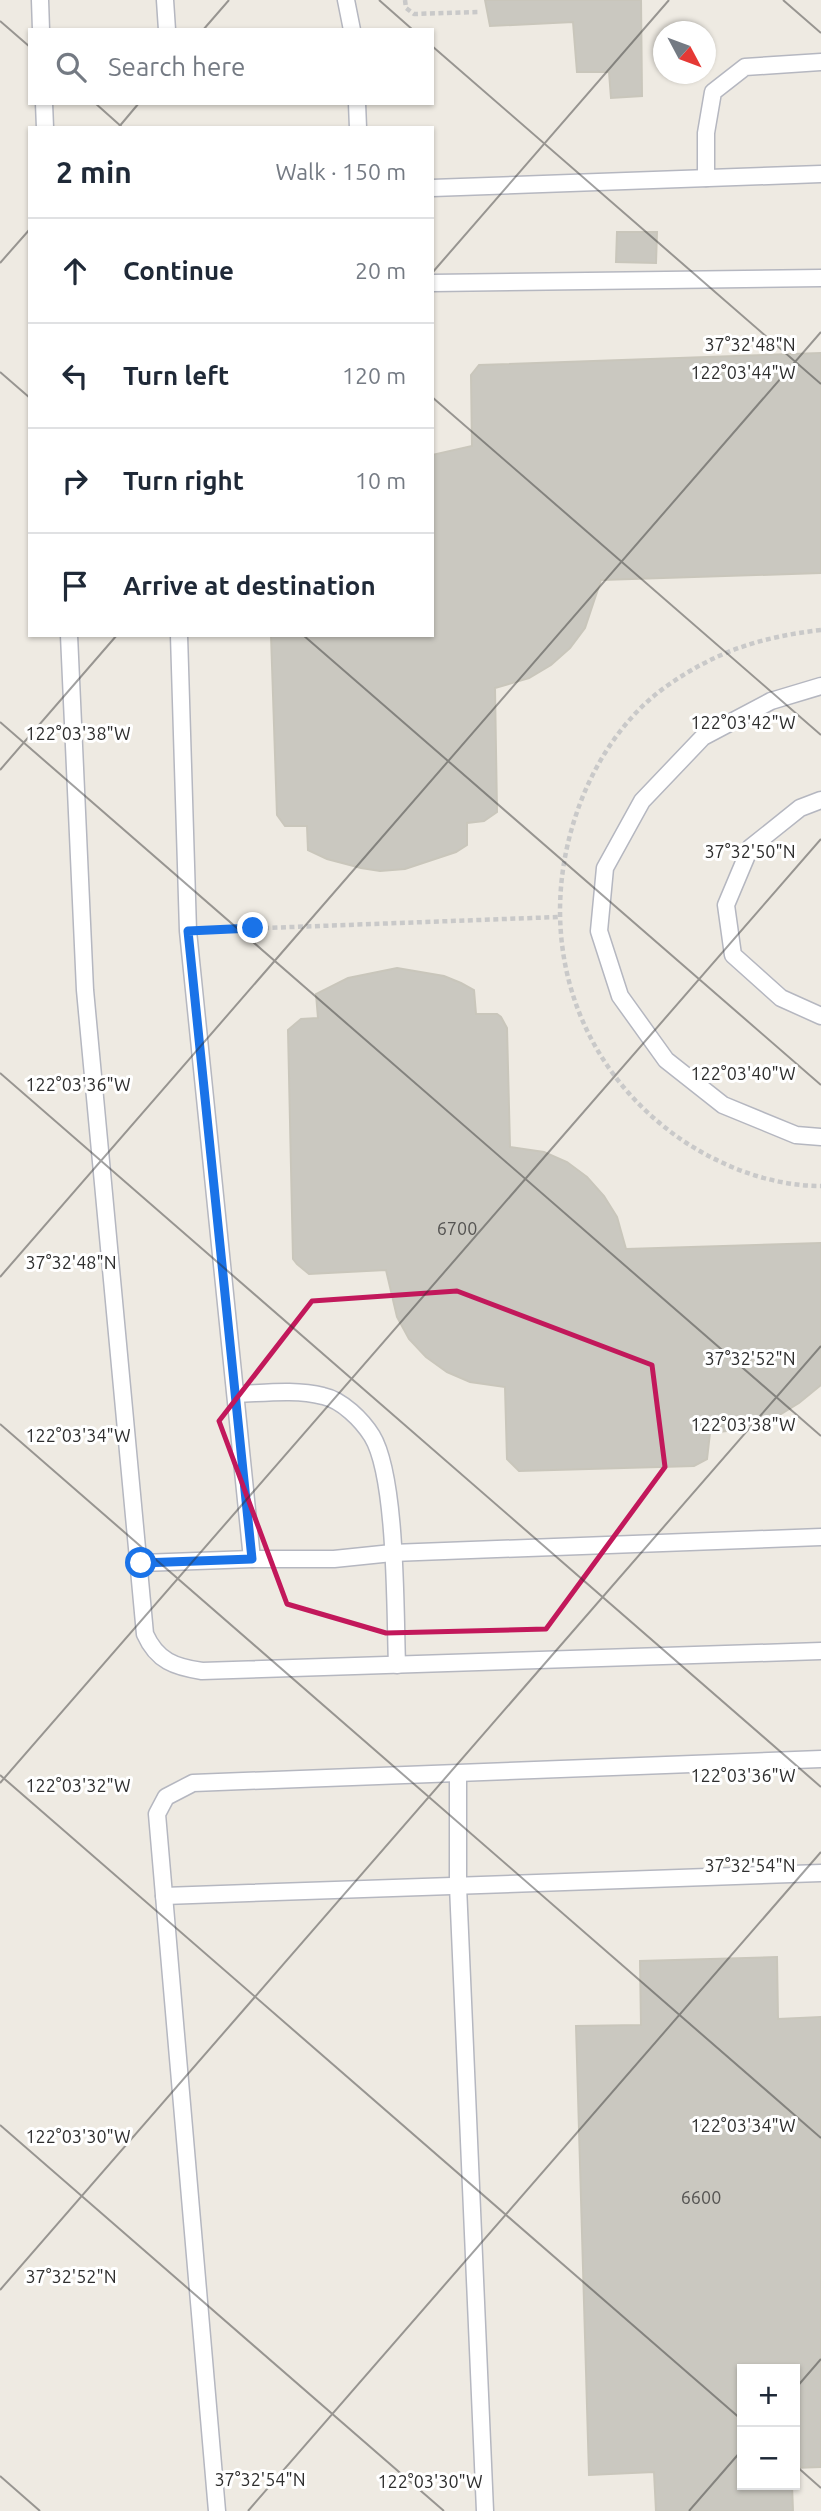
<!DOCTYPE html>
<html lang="en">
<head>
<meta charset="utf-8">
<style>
  body { margin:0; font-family:Ubuntu,sans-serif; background:#f6f6f7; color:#1f2937 }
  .controls { position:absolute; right:21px; bottom:21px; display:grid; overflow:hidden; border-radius:0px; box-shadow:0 2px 5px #0004 }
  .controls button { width:63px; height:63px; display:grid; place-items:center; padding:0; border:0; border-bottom:2px solid #e0e1e3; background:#fff; color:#1f2937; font:35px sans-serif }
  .compass { position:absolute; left:653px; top:21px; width:63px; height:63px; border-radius:50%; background:#fff; box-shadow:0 2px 5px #0004; rotate:131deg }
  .stop { position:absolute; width:21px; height:21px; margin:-16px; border:5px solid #1a73e8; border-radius:50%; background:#fff }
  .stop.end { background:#1a73e8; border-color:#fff; box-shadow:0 2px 7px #0008 }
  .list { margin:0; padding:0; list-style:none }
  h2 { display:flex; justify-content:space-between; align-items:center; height:91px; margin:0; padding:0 28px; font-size:30px }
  h2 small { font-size:23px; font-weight:400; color:#747a83 }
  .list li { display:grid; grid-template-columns:46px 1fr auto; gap:21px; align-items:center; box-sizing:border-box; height:105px; padding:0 28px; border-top:2px solid #e0e1e3 }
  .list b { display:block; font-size:26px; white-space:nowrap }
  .list em { font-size:23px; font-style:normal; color:#747a83 }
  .icon { flex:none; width:38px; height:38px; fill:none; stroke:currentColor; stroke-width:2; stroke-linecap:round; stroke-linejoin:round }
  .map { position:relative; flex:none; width:821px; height:2511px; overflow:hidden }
  .search { position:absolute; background:#fff; box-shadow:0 2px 5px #0004; left:28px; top:28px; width:406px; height:77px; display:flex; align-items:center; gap:18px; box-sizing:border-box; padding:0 24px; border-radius:0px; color:#747a83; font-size:26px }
  .panel { position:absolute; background:#fff; box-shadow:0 2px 5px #0004; left:28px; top:126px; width:406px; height:511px; border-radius:0px }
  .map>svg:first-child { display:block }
</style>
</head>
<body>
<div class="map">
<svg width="821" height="2511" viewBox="0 0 821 2511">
  <rect width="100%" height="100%" fill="#eeeae2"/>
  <g fill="#cac8c0" stroke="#c9c6bb" stroke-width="2">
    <path d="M485,0h156l1,96 -31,2 -2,-26h-32l-4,-50 -83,4z"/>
    <path d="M617,232h40l-1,31 -40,-1z"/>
    <path d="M821,353v220l-220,7 -16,48 -15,20 -19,17 -22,13 -34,10 2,124 -13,9 -17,2v22l-11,7 -51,17 -25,2 -19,-3 -34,-9 -19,-9 -1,-24h-22l-8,-11 -6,-180h161v-180l40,-9 -1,-71 8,-10z"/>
    <path d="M397,968l47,8 17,7 13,7 2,24h21l4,3 6,11 3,119 34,5 23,10 20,15 17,19 13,21 9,32 195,-6v142l-22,18 -23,14 -41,13 -25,3 -3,26 -13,7 -175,5 -12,-12 -2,-72 -35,-5 -23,-10 -21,-15 -17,-18 -12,-22 -11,-47 -77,4 -12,-10 -4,-5 -5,-229 13,-11 17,-1 -2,-24 32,-16z"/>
    <path d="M777,1957l1,62 43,-2v450l-26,1v-99h-53v116h50l1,26h-137l-2,-39 -65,3 -13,-449 65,-1 -1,-64z"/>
  </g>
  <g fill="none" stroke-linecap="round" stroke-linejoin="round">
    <defs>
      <g id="service">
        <path d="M40,0l1,30"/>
        <path d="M165,0l2,30"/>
        <path d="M346,0l6,30"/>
        <path d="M44,103l1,25"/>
        <path d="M357,103l1,25"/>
        <path d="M706,178v-45l7,-41 32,-25 76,-5"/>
        <path d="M432,188l389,-14"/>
        <path d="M432,283l389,-5"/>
        <path d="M69,635l16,355 60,644c12,27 30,33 57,37l619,-20"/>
        <path d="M179,635l9,296 64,628h82l58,-6 429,-16"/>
        <path d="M821,686l-50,15 -68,36 -61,64 -37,67 -6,63 21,65 46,64 57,45 73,30 25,2"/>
        <path d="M821,800l-21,8 -50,40 -24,57 7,50 48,43 40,18"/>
        <path d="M238,1394c27,-1 58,-5 85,2 19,4 39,24 49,40 25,41 23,177 25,229"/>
        <path d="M141,1563l111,-4"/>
        <path d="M458,1774v112l27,625"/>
        <path d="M164,1896l657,-23"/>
        <path d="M217,2511l-60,-697 9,-17 27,-14 628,-24"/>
      </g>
    </defs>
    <use href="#service" stroke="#b5b7c0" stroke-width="19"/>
    <g stroke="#c9c9c9" stroke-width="4.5" stroke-dasharray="5 3.5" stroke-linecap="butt">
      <path d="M405,0l1,8 8,6 65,-2"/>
      <path d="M821,630c-61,7 -107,22 -157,58 -41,30 -71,77 -87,124 -43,124 -3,254 105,328 40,27 90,46 139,46"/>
      <path d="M213,930l345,-13"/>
    </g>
    <use href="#service" stroke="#fff" stroke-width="16"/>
  </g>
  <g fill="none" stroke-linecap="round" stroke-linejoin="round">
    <path stroke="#1a73e8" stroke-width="9" d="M141,1563l111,-4 -64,-628 65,-3"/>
  </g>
  <path fill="none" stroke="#c2185b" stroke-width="5" stroke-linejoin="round" d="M457,1291l195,74 13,102 -119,162 -160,4 -99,-29 -68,-183 93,-120z"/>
  <path fill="none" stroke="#2e2e2e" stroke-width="2" stroke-opacity="0.45" d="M379,0l34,30M783,0l38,33M0,21l30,26M203,30l26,-30M432,46l389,338M95,103l28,25M118,128l21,-25M0,263l30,-34M432,273l237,-273M0,372l30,26M432,397l389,338M303,635l518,450M0,722l821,714M0,770l117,-135M0,1073l821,714M0,1277l821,-945M0,1424l821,714M0,1775l742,645M0,1783l821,-944M0,2125l444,386M0,2290l821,-944M795,2389l26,-30M795,2465l26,23M0,2476l40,35M248,2511l573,-659M689,2511l53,-61"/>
  <g text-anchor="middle" stroke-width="6" stroke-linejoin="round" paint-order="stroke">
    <g font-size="18" fill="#555452">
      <text x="457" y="1235">6700</text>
      <text x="701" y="2204">6600</text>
    </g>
  </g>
  <g font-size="18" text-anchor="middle" fill="#2e2e2e" stroke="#fff" stroke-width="6" stroke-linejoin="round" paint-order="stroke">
    <text x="750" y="351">37°32'48"N</text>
    <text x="743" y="379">122°03'44"W</text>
    <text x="743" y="729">122°03'42"W</text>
    <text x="78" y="740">122°03'38"W</text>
    <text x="750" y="858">37°32'50"N</text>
    <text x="743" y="1080">122°03'40"W</text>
    <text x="78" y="1091">122°03'36"W</text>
    <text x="71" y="1269">37°32'48"N</text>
    <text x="750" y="1365">37°32'52"N</text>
    <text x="743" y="1431">122°03'38"W</text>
    <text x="78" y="1442">122°03'34"W</text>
    <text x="743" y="1782">122°03'36"W</text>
    <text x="78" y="1792">122°03'32"W</text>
    <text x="750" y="1872">37°32'54"N</text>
    <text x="743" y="2132">122°03'34"W</text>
    <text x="78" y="2143">122°03'30"W</text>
    <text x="71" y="2283">37°32'52"N</text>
    <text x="260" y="2486">37°32'54"N</text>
    <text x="430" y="2488">122°03'30"W</text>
  </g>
</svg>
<div class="controls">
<button>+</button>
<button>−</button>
</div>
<svg class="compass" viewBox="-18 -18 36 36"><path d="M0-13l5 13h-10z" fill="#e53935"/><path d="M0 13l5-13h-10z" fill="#747a83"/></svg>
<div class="stop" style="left:141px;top:1563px"></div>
<div class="stop end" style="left:253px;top:928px"></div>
<div class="search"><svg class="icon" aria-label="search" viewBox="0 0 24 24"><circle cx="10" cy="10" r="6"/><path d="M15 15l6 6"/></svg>Search here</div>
<section class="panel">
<h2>2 min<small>Walk · 150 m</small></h2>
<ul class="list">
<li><svg class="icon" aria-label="ahead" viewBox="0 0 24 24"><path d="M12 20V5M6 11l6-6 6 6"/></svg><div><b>Continue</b></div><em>20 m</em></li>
<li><svg class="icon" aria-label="left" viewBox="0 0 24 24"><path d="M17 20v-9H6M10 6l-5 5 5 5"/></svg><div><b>Turn left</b></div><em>120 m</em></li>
<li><svg class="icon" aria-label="right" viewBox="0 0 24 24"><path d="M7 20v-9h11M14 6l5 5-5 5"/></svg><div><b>Turn right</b></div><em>10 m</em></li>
<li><svg class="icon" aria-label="arrive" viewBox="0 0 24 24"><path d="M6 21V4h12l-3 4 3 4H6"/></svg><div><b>Arrive at destination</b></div></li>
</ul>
</section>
</div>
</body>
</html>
